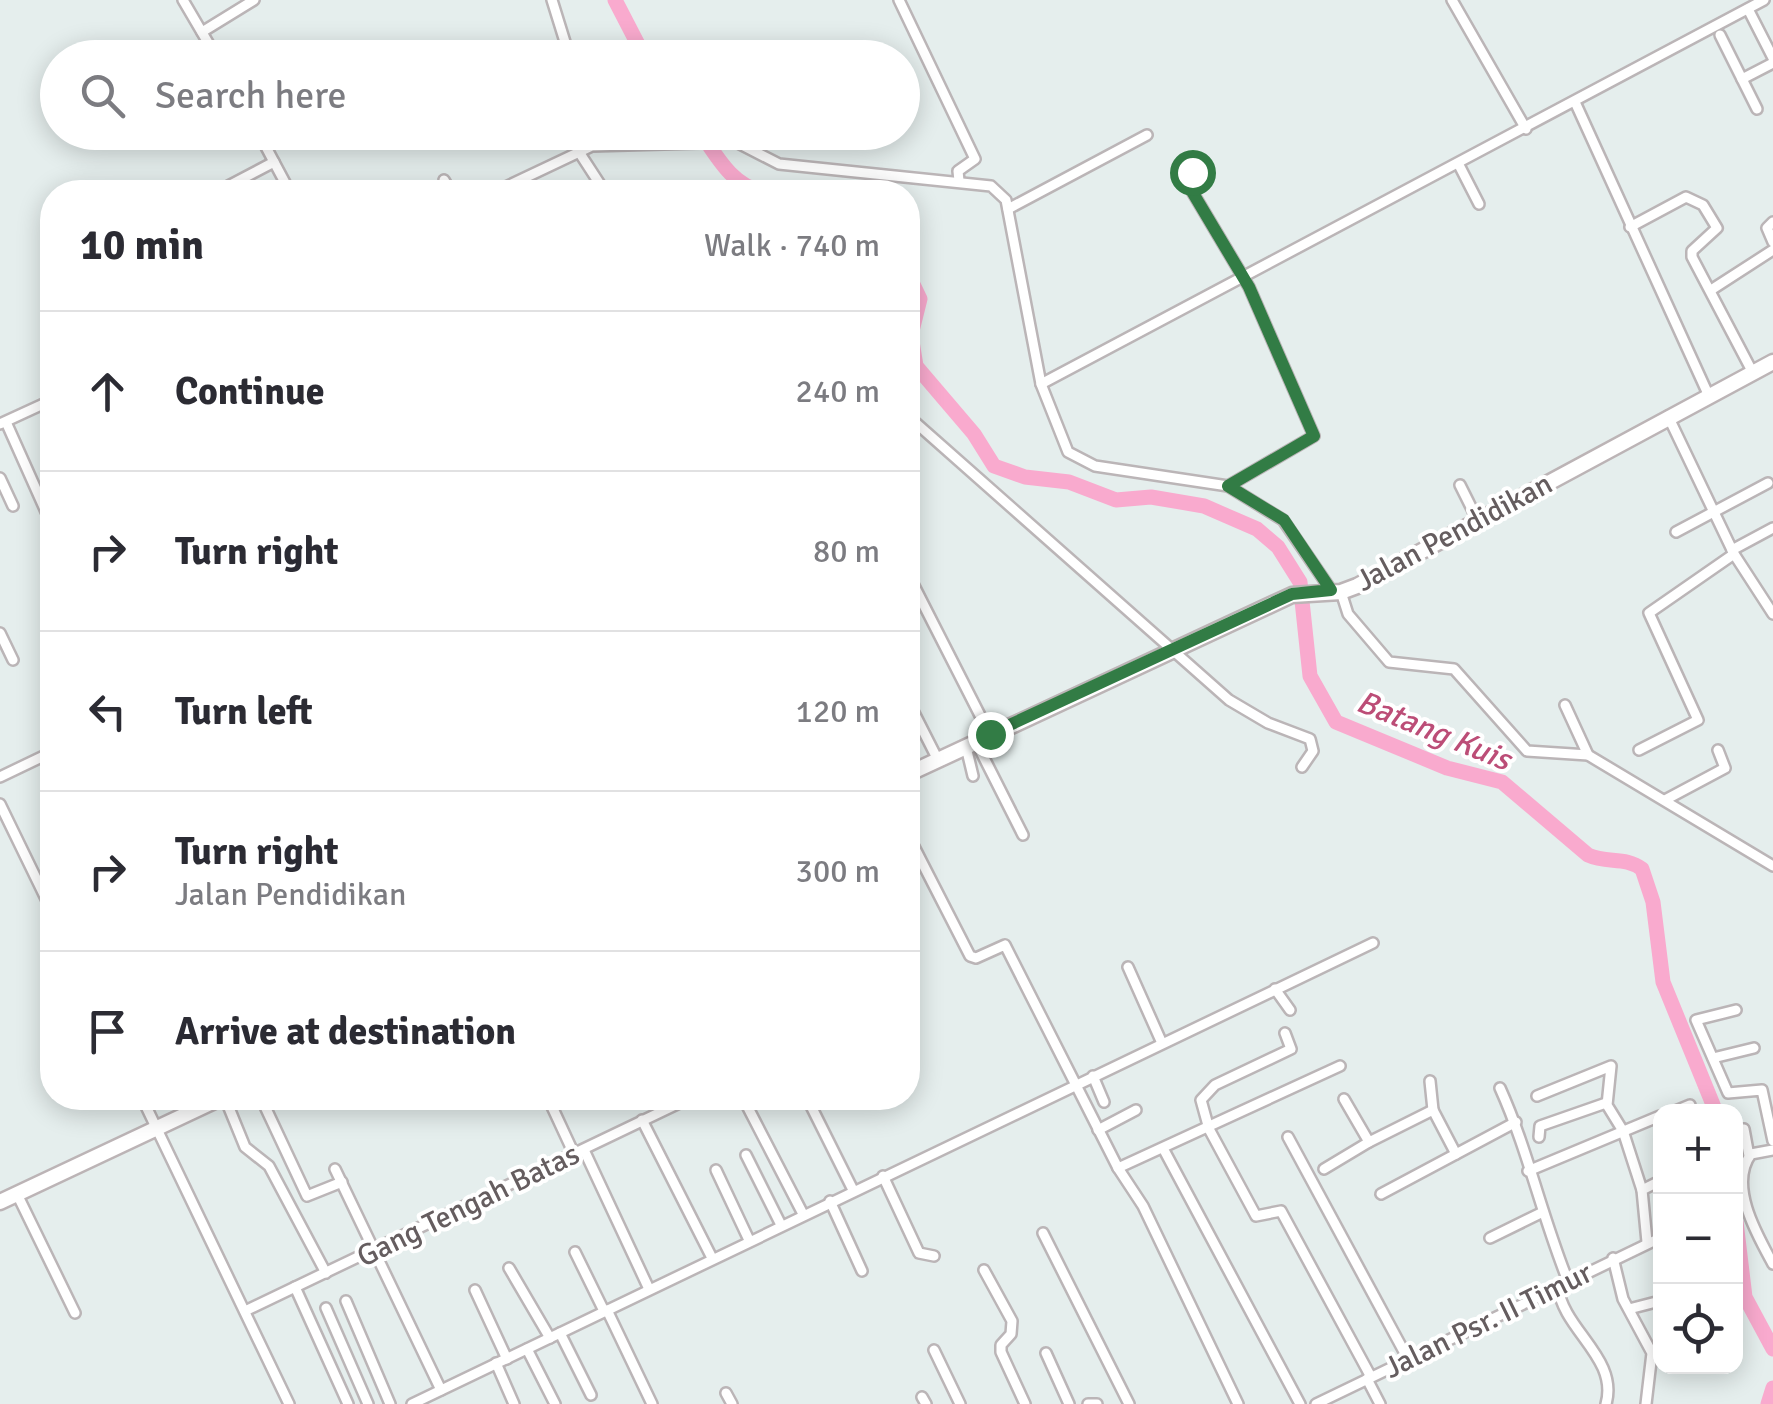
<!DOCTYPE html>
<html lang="en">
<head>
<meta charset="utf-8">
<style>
  body { margin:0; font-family:Signika,sans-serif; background:#f2f2f3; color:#2b2b33 }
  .controls { position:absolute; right:30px; bottom:30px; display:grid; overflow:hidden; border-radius:20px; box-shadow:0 5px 25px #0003 }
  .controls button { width:90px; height:90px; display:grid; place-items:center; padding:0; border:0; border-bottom:2px solid #e1e1e2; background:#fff; color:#2b2b33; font:50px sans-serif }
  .stop { position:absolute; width:30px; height:30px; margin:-22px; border:8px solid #327c45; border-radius:50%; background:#fff }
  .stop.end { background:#327c45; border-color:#fff; box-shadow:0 2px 10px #0008 }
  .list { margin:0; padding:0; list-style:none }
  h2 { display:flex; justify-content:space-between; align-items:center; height:130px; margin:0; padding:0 40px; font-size:42px }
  h2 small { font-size:32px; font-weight:400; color:#7c7c81 }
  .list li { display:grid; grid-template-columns:65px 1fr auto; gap:30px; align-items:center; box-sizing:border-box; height:160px; padding:0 40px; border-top:2px solid #e1e1e2 }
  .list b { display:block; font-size:38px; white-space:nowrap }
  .list p { margin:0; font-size:32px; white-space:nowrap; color:#7c7c81 }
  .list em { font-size:32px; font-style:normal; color:#7c7c81 }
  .icon { flex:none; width:55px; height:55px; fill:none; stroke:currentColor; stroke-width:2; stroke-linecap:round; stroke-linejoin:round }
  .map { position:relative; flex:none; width:1773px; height:1404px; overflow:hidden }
  .search { position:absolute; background:#fff; box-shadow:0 5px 25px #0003; left:40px; top:40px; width:880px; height:110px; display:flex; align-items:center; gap:25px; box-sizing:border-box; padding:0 35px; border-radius:55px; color:#7c7c81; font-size:38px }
  .panel { position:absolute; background:#fff; box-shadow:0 5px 25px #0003; left:40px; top:180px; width:880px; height:930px; border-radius:40px }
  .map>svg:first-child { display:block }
</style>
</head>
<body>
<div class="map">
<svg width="1773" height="1404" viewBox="0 0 1773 1404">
  <rect width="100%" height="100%" fill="#e5eeed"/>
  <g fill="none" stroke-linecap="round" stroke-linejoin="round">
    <g stroke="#f9aace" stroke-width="15">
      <path d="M615,0l30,58"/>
      <path d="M700,132c18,26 31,52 62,60"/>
      <path d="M908,274l12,25 -9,36 5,31 58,68 20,32 31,11 44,5 47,18 35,-3 53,9 53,23 21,18 22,35 10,94 26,46 111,46 55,14 86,73c19,9 37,1 54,14l11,33 10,80 53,130"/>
      <path d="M1736,1222l9,75 28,52"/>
      <path d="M1768,1404l5,-16"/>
    </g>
    <defs>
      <g id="minor">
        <path d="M183,0l34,58"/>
        <path d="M552,0l18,58"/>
        <path d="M899,0l76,159 -17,12 1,10"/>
        <path d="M1452,0l74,129"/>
        <path d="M1748,9l25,49"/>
        <path d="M202,32l52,-32"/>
        <path d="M1720,35l37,74"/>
        <path d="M1742,79l31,-16"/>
        <path d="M1575,102l133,292"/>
        <path d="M258,132l32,60"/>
        <path d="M581,132l4,16"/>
        <path d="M579,152l26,40"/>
        <path d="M1459,165l20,39"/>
        <path d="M1205,171l-16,3 -2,9 62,104 65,149 -86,50"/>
        <path d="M444,180l7,12"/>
        <path d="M217,192l57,-30"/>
        <path d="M495,192l97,-46 144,-4 43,22 212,22 15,14 35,184 27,68 27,14 133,20 55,34 48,70"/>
        <path d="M1008,209l139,-74"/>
        <path d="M1773,222l-6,6 6,14"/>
        <path d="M1630,227l56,-30 17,8 14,23 -25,23v6l61,116"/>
        <path d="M1711,290l62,-40"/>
        <path d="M1041,384l723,-384"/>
        <path d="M908,416l321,284 39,23 42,16 3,12 -11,16"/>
        <path d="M1668,416l66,138 39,60"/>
        <path d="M6,422l46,103"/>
        <path d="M0,424l52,-24"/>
        <path d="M0,478l13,28"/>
        <path d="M1460,485l18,36"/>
        <path d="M1676,532l92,-49"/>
        <path d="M1732,550l41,-22"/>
        <path d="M908,574l82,161"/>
        <path d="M1341,592l7,22 41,48 65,7 73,82 61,4 185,111"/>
        <path d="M0,633l13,27"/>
        <path d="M908,701l30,59"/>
        <path d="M1565,705l23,50"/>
        <path d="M976,742l47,93"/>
        <path d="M966,747l7,29"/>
        <path d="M1639,750l59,-30 -49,-107 85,-59"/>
        <path d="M0,777l52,-25"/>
        <path d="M1665,800l60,-32 -7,-18"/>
        <path d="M0,804l52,107"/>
        <path d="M908,835l62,121 6,2 29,-13 113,223 25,38 95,198"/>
        <path d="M1128,967l33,74"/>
        <path d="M1275,989l15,21"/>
        <path d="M1736,1010l-40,10 32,73 34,-3 11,51"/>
        <path d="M1285,1033l6,16 -76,36 -14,15 8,29 47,87 25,-5 90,166"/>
        <path d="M1713,1058l41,-10"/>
        <path d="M1093,1076l11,26"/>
        <path d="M1430,1081l3,29"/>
        <path d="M1500,1088c28,62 42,129 68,193"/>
        <path d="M1537,1096l74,-30 -4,39 16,26 19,59"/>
        <path d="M142,1098l147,306"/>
        <path d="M225,1098l20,49 24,19 57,107"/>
        <path d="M261,1098l46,98 35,-14"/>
        <path d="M548,1098l26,56"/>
        <path d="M743,1098l60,116"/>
        <path d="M807,1098l46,92"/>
        <path d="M1344,1099l25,43 64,-32 23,44"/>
        <path d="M552,1106l17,-8"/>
        <path d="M1673,1112l17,-7"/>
        <path d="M642,1120l70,138"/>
        <path d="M1744,1129l5,27"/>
        <path d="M1098,1130l38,-20"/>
        <path d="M1288,1137l120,222"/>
        <path d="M1539,1137l1,-11 66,-23"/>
        <path d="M584,1150l65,139"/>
        <path d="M1164,1150l136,254"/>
        <path d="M1773,1150l-22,4c-23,31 6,81 22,110"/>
        <path d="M746,1155l35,70"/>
        <path d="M1118,1168l222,-102"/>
        <path d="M335,1169l106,221"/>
        <path d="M1324,1169l45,-27"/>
        <path d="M716,1170l33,70"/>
        <path d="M1528,1171l132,-55"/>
        <path d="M883,1176l36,77 15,3"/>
        <path d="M17,1194l58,119"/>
        <path d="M1381,1194l135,-72"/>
        <path d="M830,1201l32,70"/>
        <path d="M1043,1233l86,171"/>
        <path d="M1490,1238l53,-26"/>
        <path d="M1647,1242l-5,-52 18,-9"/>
        <path d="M575,1252l29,59"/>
        <path d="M1613,1258l10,41 29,54 -6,51"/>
        <path d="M509,1268l41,70"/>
        <path d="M984,1270l28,51 -1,13 -10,11v7l24,52"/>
        <path d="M295,1287l53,117"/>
        <path d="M1558,1287c5,43 61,71 48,117"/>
        <path d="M475,1290l32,69"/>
        <path d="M346,1301l44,103"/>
        <path d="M326,1308l42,96"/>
        <path d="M1629,1309l31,-8"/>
        <path d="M607,1310l45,94"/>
        <path d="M245,1311l445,-213"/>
        <path d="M560,1333l31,62"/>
        <path d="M527,1349l28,55"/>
        <path d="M934,1350l26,54"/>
        <path d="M1046,1353l23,51"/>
        <path d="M496,1363l18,41"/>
        <path d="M1367,1379l13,25"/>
        <path d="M726,1393l6,11"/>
        <path d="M922,1397l4,7"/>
        <path d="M412,1404l961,-461"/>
        <path d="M1088,1404h9"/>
        <path d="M1316,1404l344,-166"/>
      </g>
      <g id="secondary">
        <path d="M908,774l384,-179 49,-3 16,-6 416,-224"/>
        <path d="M0,1202l221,-104"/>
      </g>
    </defs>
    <use href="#minor" stroke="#bbb5b7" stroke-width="14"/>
    <use href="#secondary" stroke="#bcb4b6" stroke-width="19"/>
    <use href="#minor" stroke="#fff" stroke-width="9"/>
    <use href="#secondary" stroke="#fff" stroke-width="14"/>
  </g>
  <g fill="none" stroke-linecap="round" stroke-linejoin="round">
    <path stroke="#327c45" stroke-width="12" d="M990,734l302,-140 39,-4 -47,-70 -56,-34 86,-50 -65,-149 -62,-104 5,-11"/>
  </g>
  <g text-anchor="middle" stroke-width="8" stroke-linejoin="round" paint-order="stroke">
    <g font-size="30" fill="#655d5f" stroke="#fff">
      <text transform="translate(1454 532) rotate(-28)" y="10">Jalan Pendidikan</text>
      <text transform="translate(468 1205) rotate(-26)" y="10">Gang Tengah Batas</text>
      <text transform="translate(1488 1320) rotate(-26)" y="10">Jalan Psr. II Timur</text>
    </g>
    <g font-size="32" font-style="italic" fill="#bc4d77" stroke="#fff">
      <text transform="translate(1434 730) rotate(22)" y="11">Batang Kuis</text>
    </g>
  </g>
</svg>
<div class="controls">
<button>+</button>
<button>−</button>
<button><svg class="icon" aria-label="locate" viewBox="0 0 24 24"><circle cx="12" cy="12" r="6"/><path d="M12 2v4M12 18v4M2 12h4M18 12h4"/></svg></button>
</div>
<div class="stop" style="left:1192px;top:172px"></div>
<div class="stop end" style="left:990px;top:734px"></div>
<div class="search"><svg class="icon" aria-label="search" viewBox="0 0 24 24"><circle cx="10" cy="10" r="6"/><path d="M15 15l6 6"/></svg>Search here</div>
<section class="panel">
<h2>10 min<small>Walk · 740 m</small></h2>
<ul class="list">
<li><svg class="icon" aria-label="ahead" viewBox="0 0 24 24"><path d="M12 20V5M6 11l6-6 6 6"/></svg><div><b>Continue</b></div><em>240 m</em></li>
<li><svg class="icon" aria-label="right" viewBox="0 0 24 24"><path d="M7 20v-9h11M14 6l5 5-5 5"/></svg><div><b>Turn right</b></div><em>80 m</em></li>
<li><svg class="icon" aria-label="left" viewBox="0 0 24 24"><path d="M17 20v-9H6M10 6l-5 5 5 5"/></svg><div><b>Turn left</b></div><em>120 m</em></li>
<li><svg class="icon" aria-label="right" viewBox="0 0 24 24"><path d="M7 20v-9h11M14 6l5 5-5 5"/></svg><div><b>Turn right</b><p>Jalan Pendidikan</p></div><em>300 m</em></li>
<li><svg class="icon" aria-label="arrive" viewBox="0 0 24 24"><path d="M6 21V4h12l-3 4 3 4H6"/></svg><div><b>Arrive at destination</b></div></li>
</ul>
</section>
</div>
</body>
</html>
